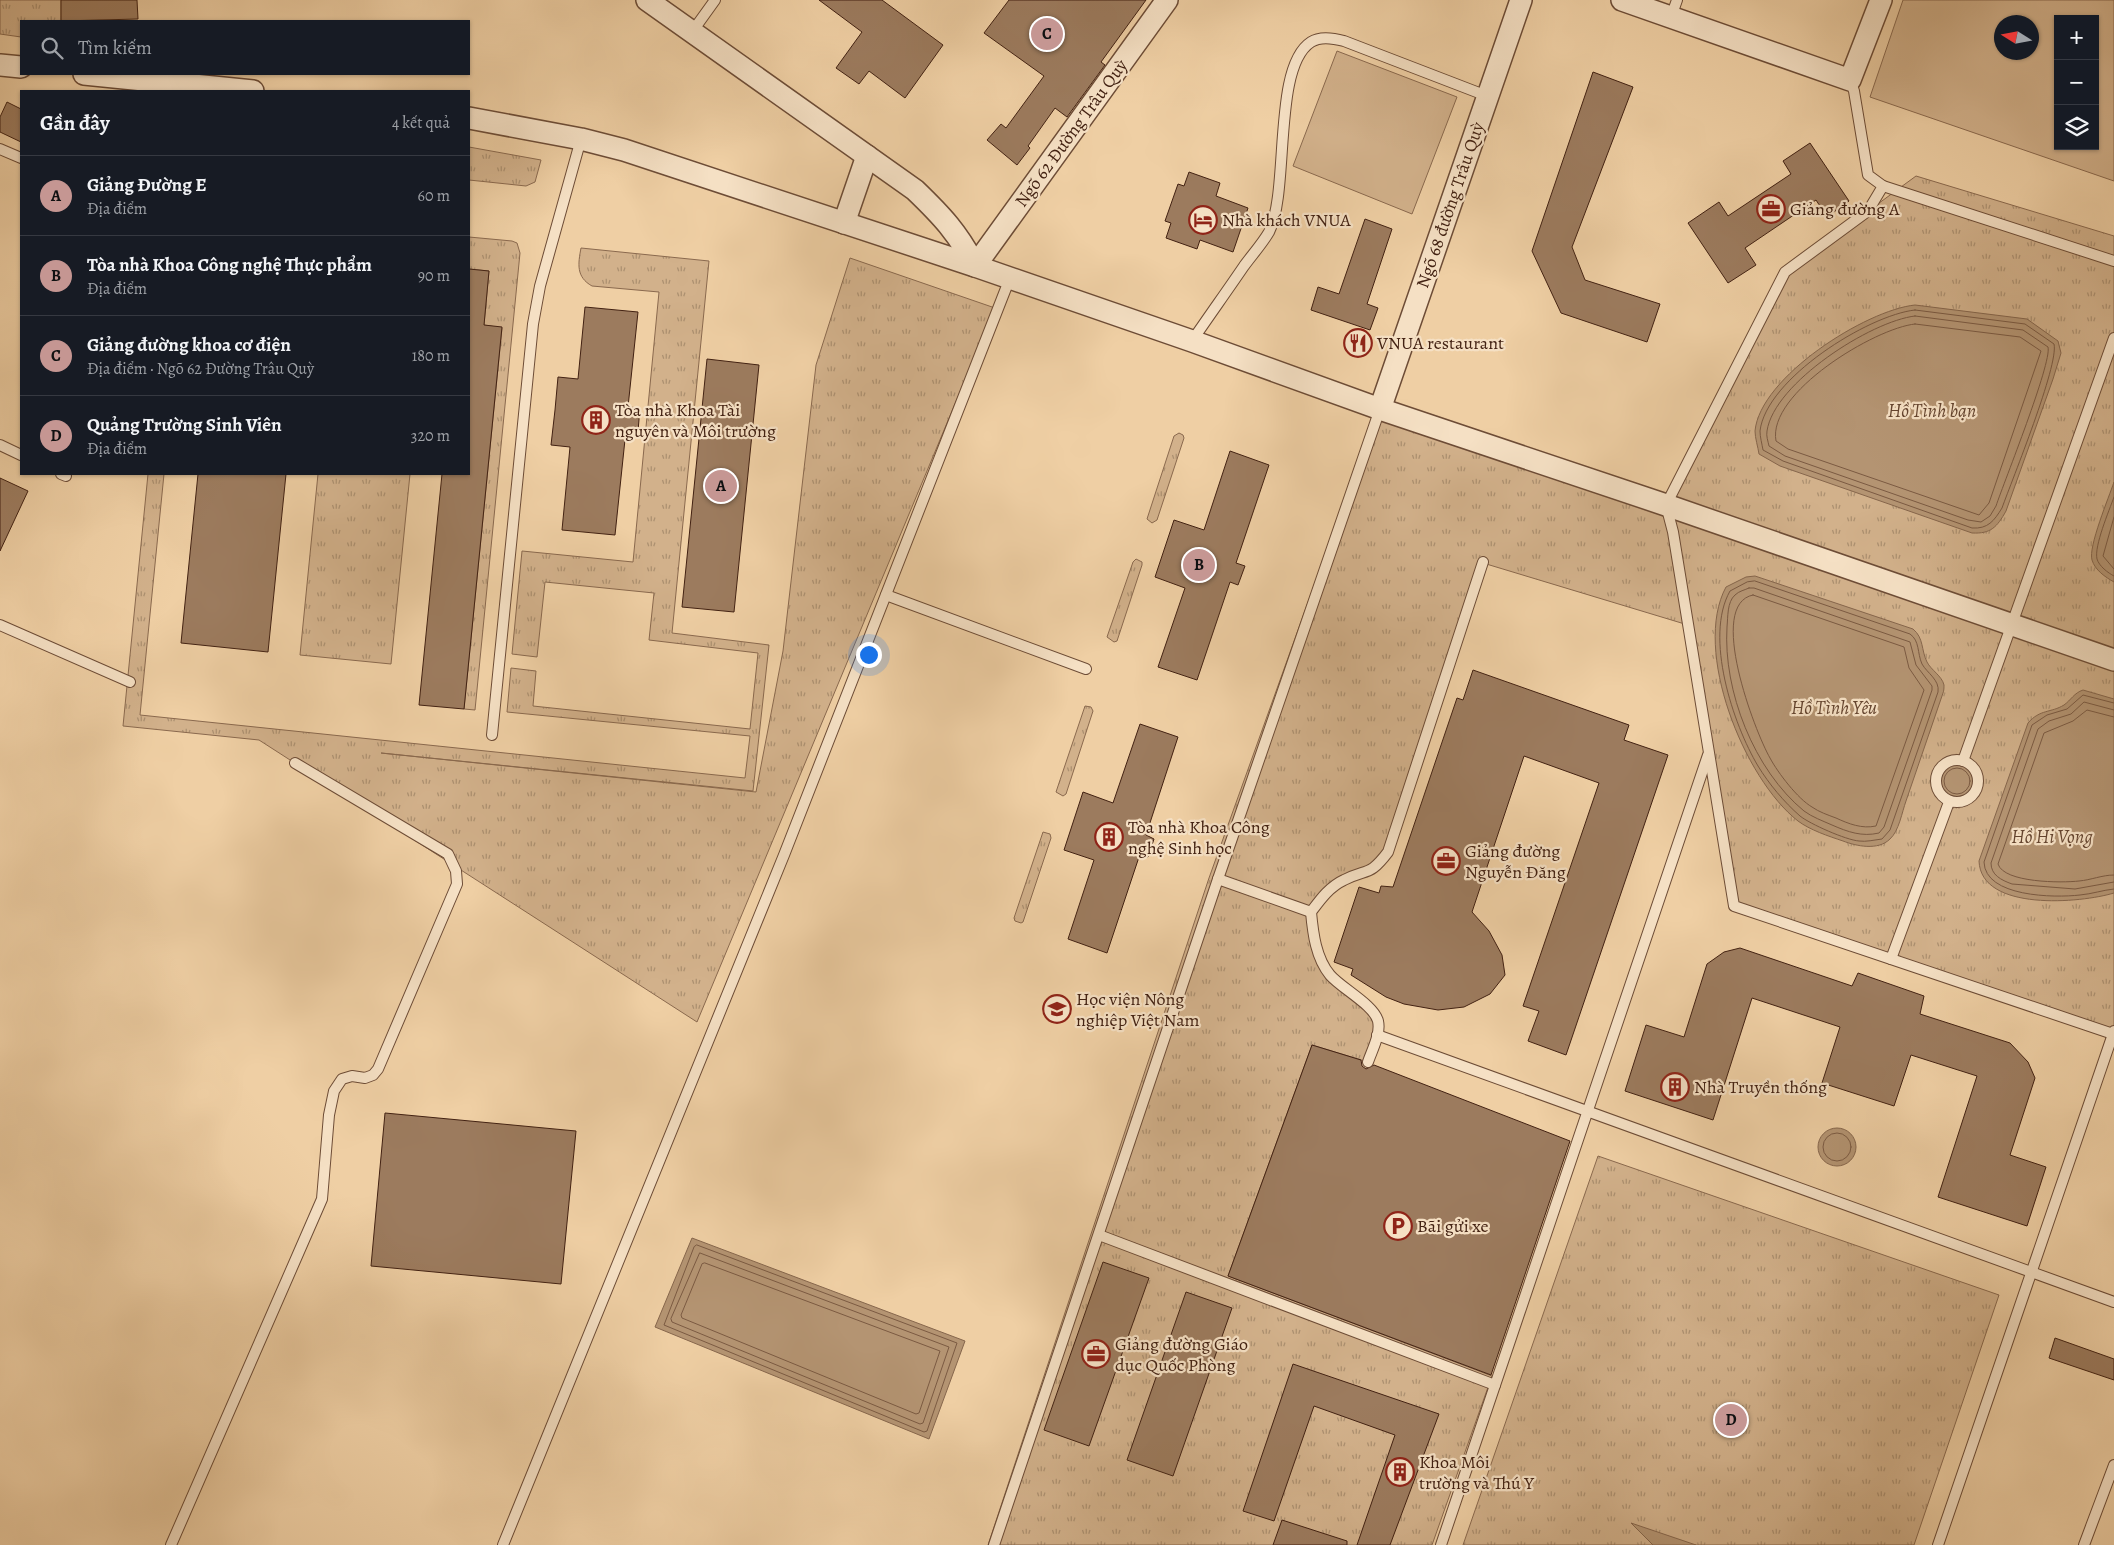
<!DOCTYPE html>
<html lang="vi">
<head>
<meta charset="utf-8">
<style>
  body { margin:0; font-family:Alegreya,serif; background:#242831; color:#f1f3f6 }
  .controls { position:absolute; right:15px; top:15px; display:grid; overflow:hidden; border-radius:0px; box-shadow:0 1px 4px #0004 }
  .controls button { width:45px; height:45px; display:grid; place-items:center; padding:0; border:0; border-bottom:1px solid #363941; background:#171b24; color:#f1f3f6; font:25px sans-serif }
  .compass { position:absolute; left:1994px; top:15px; width:45px; height:45px; border-radius:50%; background:#171b24; box-shadow:0 1px 4px #0004; rotate:281deg }
  .you { position:absolute; left:868px; top:654px; width:18px; height:18px; margin:-12px; border:4px solid #fff; border-radius:50%; background:#1a73e8; box-shadow:0 0 0 8px #1a73e833 }
  .badge { display:grid; place-items:center; width:32px; height:32px; border-radius:50%; background:#c59692; color:#111; font-size:16px; font-weight:700 }
  .pin { position:absolute; translate:-50% -50%; border:2px solid #fff; box-shadow:0 1px 5px #0006 }
  .list { margin:0; padding:0; list-style:none }
  h2 { display:flex; justify-content:space-between; align-items:center; height:65px; margin:0; padding:0 20px; font-size:21px }
  h2 small { font-size:16px; font-weight:400; color:#9ea1a6 }
  .list li { display:grid; grid-template-columns:32px 1fr auto; gap:15px; align-items:center; box-sizing:border-box; height:80px; padding:0 20px; border-top:1px solid #363941 }
  .list b { display:block; font-size:19px; white-space:nowrap }
  .list p { margin:0; font-size:16px; white-space:nowrap; color:#9ea1a6 }
  .list em { font-size:16px; font-style:normal; color:#9ea1a6 }
  .icon { flex:none; width:28px; height:28px; fill:none; stroke:currentColor; stroke-width:2; stroke-linecap:round; stroke-linejoin:round }
  .map { position:relative; flex:none; width:2114px; height:1545px; overflow:hidden }
  .search { position:absolute; background:#171b24; box-shadow:0 1px 4px #0004; left:20px; top:20px; width:450px; height:55px; display:flex; align-items:center; gap:12px; box-sizing:border-box; padding:0 18px; border-radius:0px; color:#9ea1a6; font-size:19px }
  .panel { position:absolute; background:#171b24; box-shadow:0 1px 4px #0004; left:20px; top:90px; width:450px; height:385px; border-radius:0px }
  .map>svg:first-child { display:block }
</style>
</head>
<body>
<div class="map">
<svg width="2114" height="1545" viewBox="0 0 2114 1545">
  <defs>
    <pattern id="grass-tufts" width="24" height="20" patternUnits="userSpaceOnUse" patternTransform="scale(1.25)"><rect width="24" height="20" fill="#d2b18b"/><path d="M3 7l-1-3M5 7V3M7 7l1-3M15 17l-1-3M17 17v-4M19 17l1-3" fill="none" stroke="#ac9070"/></pattern>
  </defs>
  <rect width="100%" height="100%" fill="#efcfa4"/>
  <filter id="stains"><feTurbulence type="fractalNoise" baseFrequency=".004" numOctaves="4"/><feColorMatrix values="0 0 0 0 .2 0 0 0 0 .09 0 0 0 0 .02 0 0 0 .5 -.17"/></filter>
  <radialGradient id="worn" r=".72"><stop offset=".6" stop-color="#630" stop-opacity="0"/><stop offset="1" stop-color="#630" stop-opacity=".3"/></radialGradient>
  <g fill="url(#grass-tufts)" stroke="#8a694e">
    <path d="M0,0h61v21h-40v16l-21,-3z"/>
    <path d="M469,147l72,13 -6,22 -9,4 -57,-6z"/>
    <path d="M1916,176l198,60v795l-380,-125 -46,-281 -205,-62 -90,271 -18,35 -32,11 -32,32 11,50 56,58 -10,42 -56,-17 -84,231 264,100 -60,169h-444l221,-667 168,-468 289,94 119,-232z"/>
    <path d="M469,237l43,4 5,2 3,10 -45,457 -11,-1 38,-381 -18,-3 5,-54 -20,-2z"/>
    <path d="M581,248l128,13 -37,372 97,12 -16,146 -372,-38 375,39 27,-141 33,-286 34,-107 145,50 -298,714 -438,-282 -136,-14 25,-252h16l-24,241 605,63 5,-42 -243,-24 4,-44 25,3 -3,35 217,23 8,-76 -109,-13 5,-47 -109,-11 -8,75 -25,-3 10,-103 111,11 26,-270 -67,-6c-16,-9 -14,-22 -11,-38z"/>
    <path d="M1179,433l4,2 1,3 -27,82 -5,3 -5,-4 27,-83z"/>
    <path d="M318,474h92l-19,190 -91,-9z"/>
    <path d="M1136,559l6,3v3l-25,76 -3,1 -7,-5 26,-75z"/>
    <path d="M1085,706l6,1 2,4 -27,83 -3,2 -7,-4z"/>
    <path d="M1043,832l7,2 1,4 -28,84 -2,1 -6,-2 -1,-3z"/>
    <path d="M1598,1156l401,139 -85,250h-451z"/>
  </g>
  <g fill="#d2b18b" stroke="#8a694e" fill-rule="evenodd">
    <path d="M1903,0h211v181l-244,-84zM2058,19h37v127h-37zM2032,22v30h-30v-30z"/>
    <path d="M1337,51l120,46 -45,117 -119,-48z"/>
  </g>
  <g fill="#b49472" stroke="#86664c">
    <path d="M1915,305l112,14 31,22 3,12 -8,26 -47,132c-9,16 -15,23 -34,22l-192,-67 -21,-12c-1,-7 -4,-16 -4,-23 5,-54 111,-121 160,-126z"/>
    <path d="M2114,482v100c-9,-5 -19,-12 -22,-22 -4,-13 17,-63 22,-78z"/>
    <path d="M1755,576l158,53c11,9 8,21 14,33 4,8 15,14 17,23 0,2 0,6 -1,8 -12,36 -25,72 -37,108 -4,11 -7,30 -16,38 -12,12 -34,7 -47,2 -15,-5 -33,-11 -45,-20 -54,-42 -106,-171 -72,-234l20,-10z"/>
    <path d="M2083,690l31,9v194c-33,10 -133,19 -135,-32l49,-138c12,-14 23,-10 36,-18 7,-5 10,-12 19,-15z"/>
    <circle cx="1957" cy="781" r="18"/>
    <circle cx="1837" cy="1147" r="19"/>
    <path d="M692,1238l273,103 -36,98 -274,-112z"/>
    <path d="M1631,1523l65,22h-43z"/>
  </g>
  <g fill="none" stroke-linecap="round" stroke-linejoin="round">
    <g stroke="#7b5a42" stroke-width="1">
      <path d="M1915,310l110,14 29,20c5,21 -42,136 -52,164 -8,13 -14,21 -30,20l-189,-67 -20,-11c-1,-6 -3,-13 -3,-19 6,-52 108,-116 155,-121z"/>
      <path d="M1915,316l108,14 25,17c4,16 -44,135 -52,159l-6,10 -9,6 -13,-2 -183,-64 -16,-10c-1,-5 -3,-10 -2,-15 7,-48 104,-110 148,-115z"/>
      <path d="M1915,324l105,13 21,14 -52,152 -10,12 -191,-66 -12,-8c-9,-48 99,-113 139,-117z"/>
      <path d="M2114,497c-5,14 -20,49 -17,62 2,7 11,14 17,17"/>
      <path d="M2114,517l-11,39 11,13"/>
      <path d="M1755,581l155,53c10,7 7,19 12,30 5,9 18,16 16,28l-48,138 -8,9c-8,1 -16,3 -23,2 -13,-1 -49,-17 -59,-25 -16,-14 -31,-32 -42,-50 -25,-42 -54,-129 -28,-175l17,-9z"/>
      <path d="M1749,588h5l156,54 6,23 16,21v4l-48,137 -5,6c-17,4 -31,-1 -47,-8 -9,-4 -20,-8 -28,-14 -50,-41 -81,-120 -77,-184 1,-10 0,-25 8,-32 4,-4 10,-5 14,-7z"/>
      <path d="M1753,595l151,52 5,21 15,22 -48,136c-14,3 -27,-2 -40,-8 -8,-3 -17,-6 -24,-11 -14,-8 -34,-34 -42,-49 -15,-26 -64,-154 -17,-163z"/>
      <path d="M2114,703l-31,-8 -16,14 -20,6 -15,10 -48,137c1,35 70,36 96,33 12,-1 23,-5 34,-6"/>
      <path d="M2114,710l-30,-8 -13,12 -22,7 -11,8 -47,134c0,12 10,17 21,21l63,5 39,-7"/>
      <path d="M2114,717l-27,-7 -14,11 -29,12 -46,131c6,19 64,19 81,17 12,-1 23,-6 35,-6"/>
      <circle cx="1957" cy="781" r="13"/>
      <circle cx="1837" cy="1147" r="14"/>
      <path d="M697,1245l260,98 -30,88 -3,1 -260,-107 30,-78z"/>
      <path d="M700,1253l249,94 -26,76 -3,1 -248,-102 -1,-3z"/>
      <path d="M705,1263l235,88 -21,62 -3,1 -234,-96 -1,-3 21,-51z"/>
    </g>
  </g>
  <g fill="#9c7b5e" stroke="#422112">
    <path d="M61,0h76l1,19 -77,2z"/>
    <path d="M819,0h63l61,45 -38,53 -36,-27 -10,13 -23,-16 26,-36z"/>
    <path d="M1009,0h137l-45,62 4,3 -38,52 -12,-9 -27,38 2,2 -13,17 -30,-25 14,-16 5,4 38,-52 -60,-43z"/>
    <path d="M1593,72l40,15 -61,160 13,33 75,24 -13,38 -86,-29 -29,-62z"/>
    <path d="M7,102l14,7v33l-21,-10v-15z"/>
    <path d="M1810,143l39,58 -22,16 -11,-17 -71,48 11,17 -28,18 -40,-60 31,-21 9,14 63,-42 -8,-13z"/>
    <path d="M1189,172l31,11 -4,13 32,12 -15,44 -33,-12 -3,9 -31,-11 5,-15 -6,-2 13,-37 6,2z"/>
    <path d="M1365,219l27,10 -25,75 11,4 -8,22 -59,-20 7,-23 21,7z"/>
    <path d="M469,269l20,2 -5,54 18,2 -38,382 -45,-4 23,-231h27z"/>
    <path d="M585,307l53,5 -10,95 12,1 -2,23 -12,-1 -11,105 -53,-5 8,-83 -19,-2 4,-35 3,-33 20,2z"/>
    <path d="M707,359l52,6 -25,247 -52,-5z"/>
    <path d="M1230,451l39,14 -33,98 9,3 -7,19 -8,-3 -33,98 -39,-13 27,-79 -30,-11 19,-57 30,10z"/>
    <path d="M198,474h88l-18,178 -87,-9z"/>
    <path d="M0,478l28,13 -28,60z"/>
    <path d="M1473,670l156,55 -5,15 44,15 -102,300 -38,-14 11,-30 -16,-5 76,-223 -75,-27 -52,156 17,19 13,24 3,20 -15,19 -26,13 -26,3 -34,-6 -18,-7 -35,-22 2,-6 -19,-7 25,-75 20,6 2,-7 12,1 64,-189 6,2z"/>
    <path d="M1140,724l38,13 -32,98 8,4 -6,18 -8,-3 -33,99 -39,-14 26,-79 -30,-10 19,-58 30,11z"/>
    <path d="M1740,948l112,38 6,-13 66,23 -4,18 90,29 18,19 7,16 -25,77 36,12 -19,59 -89,-29 39,-121 -66,-21 -17,51 -72,-23 18,-56 -88,-29 -39,122 -88,-29 21,-66 38,12 23,-73 17,-12z"/>
    <path d="M1312,1045l49,15 1,6 4,3 8,-4 196,76 -79,234 -263,-99z"/>
    <path d="M385,1113l191,18 -15,153 -190,-18z"/>
    <path d="M1103,1262l46,16 -60,168 -45,-16z"/>
    <path d="M1186,1292l46,16 -59,168 -46,-16z"/>
    <path d="M2055,1338l59,21v21l-65,-22z"/>
    <path d="M1293,1364l146,50 -49,131h-33l38,-110 -81,-29 -40,115 -31,-10z"/>
    <path d="M1282,1520l65,21v4h-74z"/>
  </g>
  <g fill="none" stroke-linecap="round" stroke-linejoin="round">
    <defs>
      <g id="lane">
        <path d="M1671,17l6,-17"/>
        <path d="M692,32l23,-32"/>
        <path d="M1850,80l4,11 14,84 15,11 231,75"/>
        <path d="M0,149l21,9"/>
        <path d="M1883,186l-15,25 -83,61 -119,233 7,27 61,374 379,128"/>
        <path d="M1192,341c17,-25 35,-50 52,-75 8,-11 18,-22 25,-34 21,-42 3,-165 42,-190 9,-6 22,-4 33,-1l143,55"/>
        <path d="M0,445l21,10"/>
        <path d="M61,474l5,2"/>
        <path d="M886,595l200,74"/>
        <path d="M0,625l130,57"/>
        <path d="M492,735l41,-411 7,-38 41,-147"/>
        <circle cx="1957" cy="781" r="21"/>
        <path d="M1963,761l151,-423"/>
        <path d="M1218,879l93,33"/>
        <path d="M1891,959l58,-157"/>
        <path d="M1377,1035l737,267"/>
        <path d="M1368,1062c4,-12 13,-28 10,-41 -4,-16 -37,-33 -48,-46 -14,-17 -17,-41 -19,-63 9,-12 18,-25 33,-32 24,-12 25,-3 44,-28l95,-290"/>
        <path d="M1099,1235l396,150"/>
        <path d="M171,1545l151,-346 7,-84 5,-24 8,-12 10,-3 13,2 8,-3 5,-6 79,-185 -1,-13 -8,-17 -153,-91"/>
        <path d="M503,1545l281,-690 226,-577"/>
        <path d="M994,1545l224,-666 162,-470"/>
        <path d="M1441,1545l267,-790"/>
        <path d="M1938,1545l176,-514"/>
        <path d="M2084,1545l30,-80"/>
      </g>
      <g id="street">
        <path d="M647,0l268,190c27,26 43,43 60,76l217,75 188,68 286,96 448,155"/>
        <path d="M1622,0l228,80 31,-80"/>
        <path d="M0,65l21,2"/>
        <path d="M84,74l169,17"/>
        <path d="M469,118l112,21 43,11 351,116 192,-266"/>
        <path d="M844,223l23,-67"/>
        <path d="M1380,409l141,-409"/>
      </g>
    </defs>
    <use href="#lane" stroke="#6d4c36" stroke-width="12"/>
    <use href="#street" stroke="#6d4c36" stroke-width="24"/>
    <use href="#lane" stroke="#f5e0c4" stroke-width="10"/>
    <use href="#street" stroke="#f5e0c4" stroke-width="21"/>
  </g>
  <defs>
    <symbol id="office-ring" viewBox="-11 -11 22 22"><circle r="9.5" fill="#f5e0c4" stroke="#8f2418" stroke-width="1.5"/><path d="M-6-3h4V-5.5h4V-3h4V5H-6ZM-1-4.5V-3h2v-1.5ZM-6 0V1H6V0Z" fill="#8f2418"/></symbol>
    <symbol id="hotel-ring" viewBox="-11 -11 22 22"><circle r="9.5" fill="#f5e0c4" stroke="#8f2418" stroke-width="1.5"/><path d="M-6-4.5h1.5V1H6V5H4.5V3h-9V5H-6ZM-4 0a1.8 1.8 0 1 1 3.6 0ZM.5 0V-2.5h3Q6-2.5 6 0Z" fill="#8f2418"/></symbol>
    <symbol id="restaurant-ring" viewBox="-11 -11 22 22"><circle r="9.5" fill="#f5e0c4" stroke="#8f2418" stroke-width="1.5"/><path d="M-5-6h1v4h1v-4h1v4h1v-4h1v5L-1.5 .5V6h-2V.5L-5-1ZM5-6V6H3V1.5H1.5Q1.5-4 5-6Z" fill="#8f2418"/></symbol>
    <symbol id="building-ring" viewBox="-11 -11 22 22"><circle r="9.5" fill="#f5e0c4" stroke="#8f2418" stroke-width="1.5"/><path d="M-4-6H4V6H1V3H-1V6H-4ZM-2.5-4.3h1.7v1.8h-1.7ZM.8-4.3h1.7v1.8H.8ZM-2.5-1h1.7V.8h-1.7ZM.8-1h1.7V.8H.8Z" fill="#8f2418"/></symbol>
    <symbol id="university-ring" viewBox="-11 -11 22 22"><circle r="9.5" fill="#f5e0c4" stroke="#8f2418" stroke-width="1.5"/><path d="M0-5L7-2L0 1L-7-2ZM-4 1L0 2.5L4 1V4Q0 6-4 4Z" fill="#8f2418"/></symbol>
    <symbol id="parking-ring" viewBox="-11 -11 22 22"><circle r="9.5" fill="#f5e0c4" stroke="#8f2418" stroke-width="1.5"/><path d="M-3.5-5.5H1a3.5 3.5 0 0 1 0 7H-1V5.5H-3.5ZM-1-3.4V-.6H.8a1.4 1.4 0 0 0 0-2.8Z" fill="#8f2418"/></symbol>
  </defs>
  <g fill-rule="evenodd">
    <use href="#office-ring" x="1755" y="193" width="32" height="32"/>
    <use href="#hotel-ring" x="1187" y="204" width="32" height="32"/>
    <use href="#restaurant-ring" x="1342" y="327" width="32" height="32"/>
    <use href="#building-ring" x="580" y="404" width="32" height="32"/>
    <use href="#building-ring" x="1093" y="821" width="32" height="32"/>
    <use href="#office-ring" x="1430" y="845" width="32" height="32"/>
    <use href="#university-ring" x="1041" y="993" width="32" height="32"/>
    <use href="#building-ring" x="1659" y="1071" width="32" height="32"/>
    <use href="#parking-ring" x="1382" y="1210" width="32" height="32"/>
    <use href="#office-ring" x="1080" y="1338" width="32" height="32"/>
    <use href="#building-ring" x="1384" y="1456" width="32" height="32"/>
  </g>
  <g text-anchor="middle" stroke-width="4.5" stroke-linejoin="round" paint-order="stroke">
    <g font-size="18" fill="#422112" stroke="#f5e0c4">
      <text transform="translate(1071 133) rotate(-54)" y="6">Ngõ 62 Đường Trâu Quỳ</text>
      <text transform="translate(1450 205) rotate(-71)" y="6">Ngõ 68 đường Trâu Quỳ</text>
    </g>
    <g font-size="18" fill="#422112" stroke="#f5e0c4" text-anchor="start">
      <text x="1790" y="215">Giảng đường A</text>
      <text x="1222" y="226">Nhà khách VNUA</text>
      <text x="1377" y="349">VNUA restaurant</text>
      <text x="615" y="416">Tòa nhà Khoa Tài<tspan x="615" dy="21">nguyên và Môi trường</tspan></text>
      <text x="1128" y="833">Tòa nhà Khoa Công<tspan x="1128" dy="21">nghệ Sinh học</tspan></text>
      <text x="1465" y="857">Giảng đường<tspan x="1465" dy="21">Nguyễn Đăng</tspan></text>
      <text x="1076" y="1005">Học viện Nông<tspan x="1076" dy="21">nghiệp Việt Nam</tspan></text>
      <text x="1694" y="1093">Nhà Truyền thống</text>
      <text x="1417" y="1232">Bãi gửi xe</text>
      <text x="1115" y="1350">Giảng đường Giáo<tspan x="1115" dy="21">dục Quốc Phòng</tspan></text>
      <text x="1419" y="1468">Khoa Môi<tspan x="1419" dy="21">trường và Thú Y</tspan></text>
    </g>
    <g font-size="19" font-style="italic" fill="#64442f" stroke="#f5e0c4">
      <text x="1932" y="417">Hồ Tình bạn</text>
      <text x="1834" y="714">Hồ Tình Yêu</text>
      <text x="2052" y="843">Hồ Hi Vọng</text>
    </g>
  </g>
  <rect width="100%" height="100%" filter="url(#stains)"/>
  <rect width="100%" height="100%" fill="url(#worn)"/>
</svg>
<div class="controls">
<button>+</button>
<button>−</button>
<button><svg class="icon" aria-label="layers" viewBox="0 0 24 24"><path d="M12 4l9 5-9 5-9-5zM3 14l9 5 9-5"/></svg></button>
</div>
<svg class="compass" viewBox="-18 -18 36 36"><path d="M0-13l5 13h-10z" fill="#e53935"/><path d="M0 13l5-13h-10z" fill="#9ea1a6"/></svg>
<div class="you"></div>
<div class="pin badge" style="left:721px;top:486px">A</div>
<div class="pin badge" style="left:1199px;top:565px">B</div>
<div class="pin badge" style="left:1047px;top:34px">C</div>
<div class="pin badge" style="left:1731px;top:1420px">D</div>
<div class="search"><svg class="icon" aria-label="search" viewBox="0 0 24 24"><circle cx="10" cy="10" r="6"/><path d="M15 15l6 6"/></svg>Tìm kiếm</div>
<section class="panel">
<h2>Gần đây<small>4 kết quả</small></h2>
<ul class="list">
<li><span class="badge">A</span><div><b>Giảng Đường E</b><p>Địa điểm</p></div><em>60 m</em></li>
<li><span class="badge">B</span><div><b>Tòa nhà Khoa Công nghệ Thực phẩm</b><p>Địa điểm</p></div><em>90 m</em></li>
<li><span class="badge">C</span><div><b>Giảng đường khoa cơ điện</b><p>Địa điểm · Ngõ 62 Đường Trâu Quỳ</p></div><em>180 m</em></li>
<li><span class="badge">D</span><div><b>Quảng Trường Sinh Viên</b><p>Địa điểm</p></div><em>320 m</em></li>
</ul>
</section>
</div>
</body>
</html>
